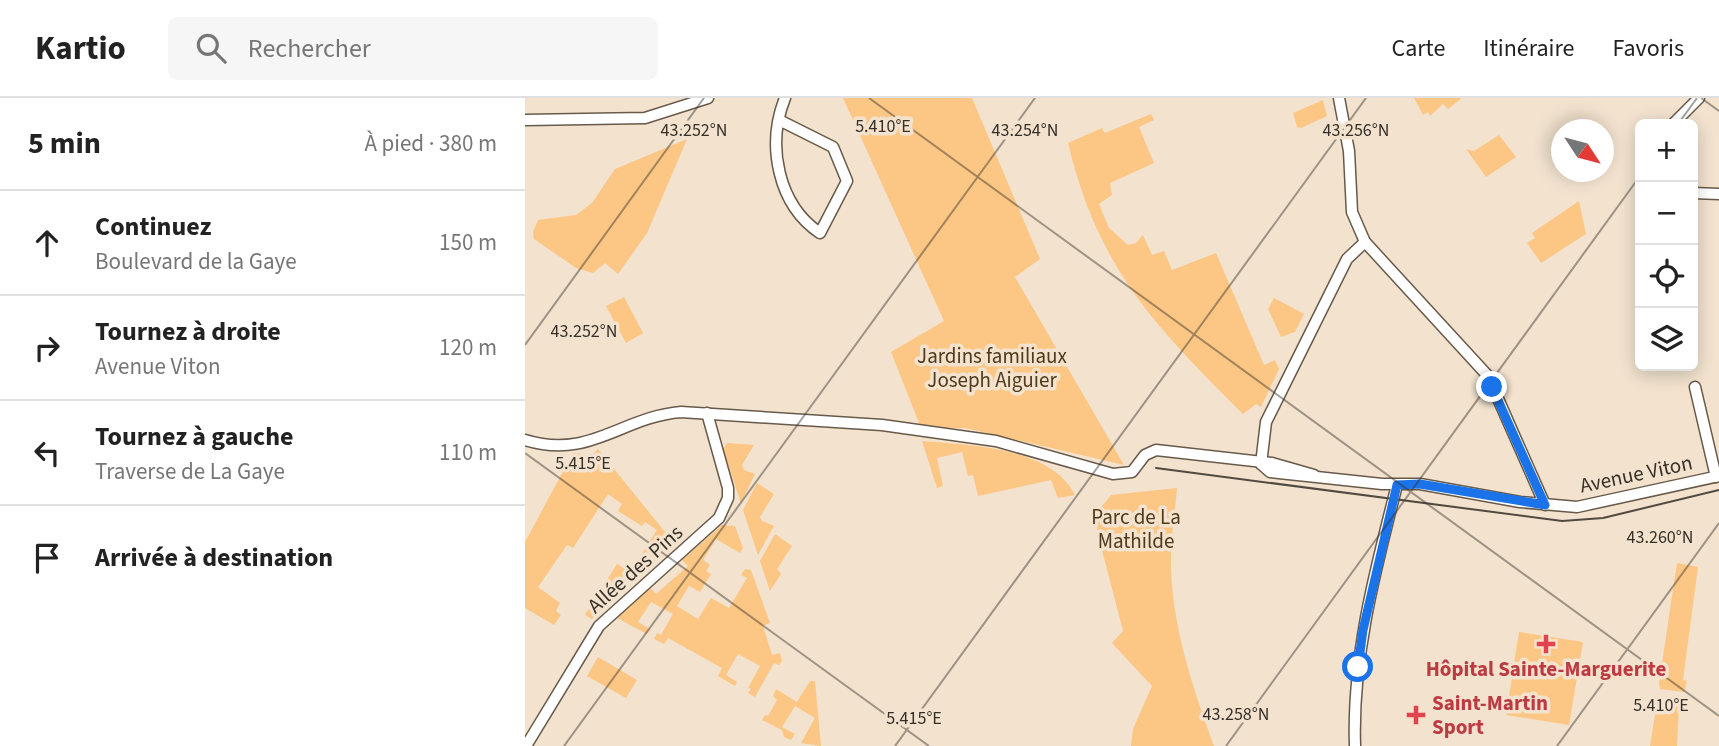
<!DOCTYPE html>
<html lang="fr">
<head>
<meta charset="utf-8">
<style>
  body { margin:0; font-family:"Source Sans 3",sans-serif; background:#f6f6f6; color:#222 }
  .controls { position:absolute; right:21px; top:21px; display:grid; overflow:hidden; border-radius:10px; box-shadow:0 4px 18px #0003 }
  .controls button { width:63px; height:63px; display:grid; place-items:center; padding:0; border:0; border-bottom:2px solid #e0e0e0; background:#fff; color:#222; font:35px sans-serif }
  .compass { position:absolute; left:1026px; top:21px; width:63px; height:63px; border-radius:50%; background:#fff; box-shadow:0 4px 18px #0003; rotate:126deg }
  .stop { position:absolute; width:21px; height:21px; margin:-16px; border:5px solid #1a73e8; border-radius:50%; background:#fff }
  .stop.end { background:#1a73e8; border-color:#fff; box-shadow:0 2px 7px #0008 }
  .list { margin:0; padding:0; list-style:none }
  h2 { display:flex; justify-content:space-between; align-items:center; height:91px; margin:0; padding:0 28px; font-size:30px }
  h2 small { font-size:23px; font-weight:400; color:#767676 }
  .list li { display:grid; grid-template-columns:46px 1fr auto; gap:21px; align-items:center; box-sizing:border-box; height:105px; padding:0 28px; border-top:2px solid #e0e0e0 }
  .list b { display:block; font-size:26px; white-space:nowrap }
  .list p { margin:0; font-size:23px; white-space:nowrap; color:#767676 }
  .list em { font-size:23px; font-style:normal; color:#767676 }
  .icon { flex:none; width:38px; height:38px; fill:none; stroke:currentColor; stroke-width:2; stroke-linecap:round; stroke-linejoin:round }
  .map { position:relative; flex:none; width:1194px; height:648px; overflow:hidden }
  header { display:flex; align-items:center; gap:42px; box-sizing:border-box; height:98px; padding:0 35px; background:#fff; border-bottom:2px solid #e0e0e0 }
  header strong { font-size:33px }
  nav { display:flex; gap:38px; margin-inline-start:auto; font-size:24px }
  .search { width:490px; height:63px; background:#f6f6f6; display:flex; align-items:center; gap:18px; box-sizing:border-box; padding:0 24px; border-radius:10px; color:#767676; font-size:26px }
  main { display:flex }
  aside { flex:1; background:#fff }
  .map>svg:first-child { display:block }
</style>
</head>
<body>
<header>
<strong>Kartio</strong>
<div class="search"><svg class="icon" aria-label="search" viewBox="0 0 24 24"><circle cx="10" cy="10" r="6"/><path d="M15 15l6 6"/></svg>Rechercher</div>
<nav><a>Carte</a><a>Itinéraire</a><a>Favoris</a></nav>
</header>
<main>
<aside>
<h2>5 min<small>À pied · 380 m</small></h2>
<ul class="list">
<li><svg class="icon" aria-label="ahead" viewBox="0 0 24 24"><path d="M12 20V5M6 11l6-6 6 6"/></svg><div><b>Continuez</b><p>Boulevard de la Gaye</p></div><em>150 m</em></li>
<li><svg class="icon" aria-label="right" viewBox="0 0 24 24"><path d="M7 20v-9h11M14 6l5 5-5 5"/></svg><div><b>Tournez à droite</b><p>Avenue Viton</p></div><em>120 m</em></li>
<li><svg class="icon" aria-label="left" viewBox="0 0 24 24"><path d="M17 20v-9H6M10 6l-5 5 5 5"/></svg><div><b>Tournez à gauche</b><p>Traverse de La Gaye</p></div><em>110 m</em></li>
<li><svg class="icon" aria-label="arrive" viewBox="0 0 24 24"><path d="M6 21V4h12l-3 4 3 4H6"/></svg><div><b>Arrivée à destination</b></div></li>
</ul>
</aside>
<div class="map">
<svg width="1194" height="648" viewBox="0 0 1194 648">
  <rect width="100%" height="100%" fill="#f2e2ce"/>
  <g fill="#fcc785">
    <path d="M318,0h129l68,161 -25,18 109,188 -159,-37h-44l-30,-76 53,-31z"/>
    <path d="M889,0h48l-14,11 -5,-5 -13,12 -2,-4 -5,3z"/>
    <path d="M798,2l4,16 -26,12 -4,-1 -4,-14z"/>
    <path d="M626,16l3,6 -15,7 15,36 -44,20 2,12 -13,9 10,24 19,17 8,-2 7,-8 9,20 12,-4 8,19 44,-17 48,112 11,-5 4,9 -18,38 -5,-3 -13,10c-88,-88 -145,-145 -175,-271l34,-15 3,5z"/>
    <path d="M974,37l17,22 -30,20 -20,-28 8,2z"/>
    <path d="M162,41l-40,94 -29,41 -13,-11 -12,10 -17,-5 -42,-29 -1,-7 5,-12 38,-5 16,-12 23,-34z"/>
    <path d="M1054,103l7,33 -45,29 -14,-20 8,-5 -3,-5z"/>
    <path d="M99,199l19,36 -17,10 -20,-37z"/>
    <path d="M749,200l30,16 -9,18 -14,5 -13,-28z"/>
    <path d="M397,343c47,4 129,6 153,54l-17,3 -7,-18 -73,16 -5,-21 -5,1 -6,-24 -25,6 6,28 -6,2z"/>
    <path d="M202,345l27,2 -12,20 2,5 11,4 -14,29 -18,-54z"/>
    <path d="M73,351l75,93 -28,22 -7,-4 19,-30 -12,-8 -3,4 -24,-15 4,-7 -14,-10 -35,54 -6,-3 -29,42 22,16 -4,8 5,4 -7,10 -29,-17v-66l48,-89 19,2z"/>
    <path d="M232,385l17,11 -14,23 2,4 12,5 -16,29 -15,-45z"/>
    <path d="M652,390c-2,26 -7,54 -6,80 2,62 22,120 43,178h-83l2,-17 19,-43 -40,-43 11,-12 -26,-100 1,-20 13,-16z"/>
    <path d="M197,427l13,1 8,22 -3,5 -24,-14 -13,21 7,5 -4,6 5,3 -11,18 -11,-6 -12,20 21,13 13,-21 18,10 18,-30 -6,-3 4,-6 6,1 19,53 -7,3 9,29 8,-2 2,8 -3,4 -5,-2 -19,34 -7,-4 3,-4 -3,-1 12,-22 -22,-12 -12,21 11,7 -2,4 -17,-10 4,-8 -54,-30 -4,6 -10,-5 3,-6 4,2 12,-21 -22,-12 -13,20 12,7 -3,5 -30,-16 33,-30 6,6 32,-28 -6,-6z"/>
    <path d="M250,436l17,12 -15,23 4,5 -11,17 -10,-30z"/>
    <path d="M1152,465l21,4 -15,113 4,1 -3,11 -24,-3 -1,-6z"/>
    <path d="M92,466l13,8 -15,23 -23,24 -7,-4z"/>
    <path d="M994,534l64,10 -14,83 -63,-10z"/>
    <path d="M73,559l39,23 -11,18 -39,-22z"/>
    <path d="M285,583h5l6,65 -20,-3 14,-25 -20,-12 -13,21 13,7 -4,6 -7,-3 -2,-7 -20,-10 3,-5 3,1 9,-16 -4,-4 3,-7 21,13z"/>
    <path d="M1132,605l22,3 -2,40h-27z"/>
  </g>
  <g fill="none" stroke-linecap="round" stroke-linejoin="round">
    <defs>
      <g id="minor">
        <path d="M814,0l10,53 3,61 13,30 123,134 57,129"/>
        <path d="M0,22l120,-2 63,-20"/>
        <path d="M254,22l54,27 14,34 -27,52c-42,-28 -54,-88 -35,-135"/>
        <path d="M1148,26l26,-26"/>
        <path d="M1168,95l26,1"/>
        <path d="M1170,289l21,90"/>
        <path d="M0,342c65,20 96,-23 156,-28l201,13 114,16 117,33 19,-2 13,-17 11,-5 116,13 42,12"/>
        <path d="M736,366l9,8 9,1 103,11h38l100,18 57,5 142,-31"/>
        <path d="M736,366l5,-42 81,-163 18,-17"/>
        <path d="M1,648l73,-120 120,-108 9,-20v-10l-21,-75"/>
        <path d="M830,648c-3,-89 20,-175 42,-261"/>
      </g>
    </defs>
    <use href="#minor" stroke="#685a4a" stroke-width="13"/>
    <use href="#minor" stroke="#fff" stroke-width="10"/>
    <path stroke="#524a41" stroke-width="2" d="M631,370l406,53 41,-3 116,-28"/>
  </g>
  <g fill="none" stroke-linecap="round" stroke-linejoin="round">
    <path stroke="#1a73e8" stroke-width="9" d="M833,569l5,-37 34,-145 23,-1 125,21 -53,-118"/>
  </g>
  <path fill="none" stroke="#363028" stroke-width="2" stroke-opacity="0.45" d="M344,0l850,618M1176,0l18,13M1153,26l19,-26M0,247l179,-247M0,355l404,293M39,648l471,-648M370,648l471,-648M701,648l414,-570M1032,648l162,-223"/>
  <g fill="#e0444e" stroke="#f2e2ce" stroke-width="2.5">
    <path d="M1017.5 535.5h7v7h7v7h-7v7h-7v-7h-7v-7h7z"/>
    <path d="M887.5 606.5h7v7h7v7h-7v7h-7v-7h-7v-7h7z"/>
  </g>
  <g text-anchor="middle" stroke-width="7" stroke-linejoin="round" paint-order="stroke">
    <g font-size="21" fill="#513a1b" stroke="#f2e2ce">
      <text x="467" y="265">Jardins familiaux<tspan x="467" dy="24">Joseph Aiguier</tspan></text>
      <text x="611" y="426">Parc de La<tspan x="611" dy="24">Mathilde</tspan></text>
    </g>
    <g font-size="21" fill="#363028" stroke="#f2e2ce">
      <text transform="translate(1111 376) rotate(-12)" y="7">Avenue Viton</text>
      <text transform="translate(110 471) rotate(-42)" y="7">Allée des Pins</text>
    </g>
    <g font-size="21" font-weight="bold" fill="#be3a42" stroke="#f2e2ce">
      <text x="1021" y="578">Hôpital Sainte-Marguerite</text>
      <text x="907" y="612" text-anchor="start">Saint-Martin<tspan x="907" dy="24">Sport</tspan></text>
    </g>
  </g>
  <g font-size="18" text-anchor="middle" fill="#363028" stroke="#f2e2ce" stroke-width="7" stroke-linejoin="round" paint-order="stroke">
    <text x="358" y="34">5.410°E</text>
    <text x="169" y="38">43.252°N</text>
    <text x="500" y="38">43.254°N</text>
    <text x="831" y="38">43.256°N</text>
    <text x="59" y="239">43.252°N</text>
    <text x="58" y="371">5.415°E</text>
    <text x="1135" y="445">43.260°N</text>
    <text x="1136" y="613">5.410°E</text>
    <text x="711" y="622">43.258°N</text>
    <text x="389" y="626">5.415°E</text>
  </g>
</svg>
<div class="controls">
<button>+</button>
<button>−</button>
<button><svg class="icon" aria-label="locate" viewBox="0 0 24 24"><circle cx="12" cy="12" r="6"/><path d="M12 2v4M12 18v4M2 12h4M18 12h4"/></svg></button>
<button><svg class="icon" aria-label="layers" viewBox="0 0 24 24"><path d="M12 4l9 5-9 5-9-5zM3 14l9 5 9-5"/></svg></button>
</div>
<svg class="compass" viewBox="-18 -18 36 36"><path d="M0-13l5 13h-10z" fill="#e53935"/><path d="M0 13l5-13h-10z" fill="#767676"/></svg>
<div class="stop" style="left:833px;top:569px"></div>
<div class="stop end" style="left:967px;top:289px"></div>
</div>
</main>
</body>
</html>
